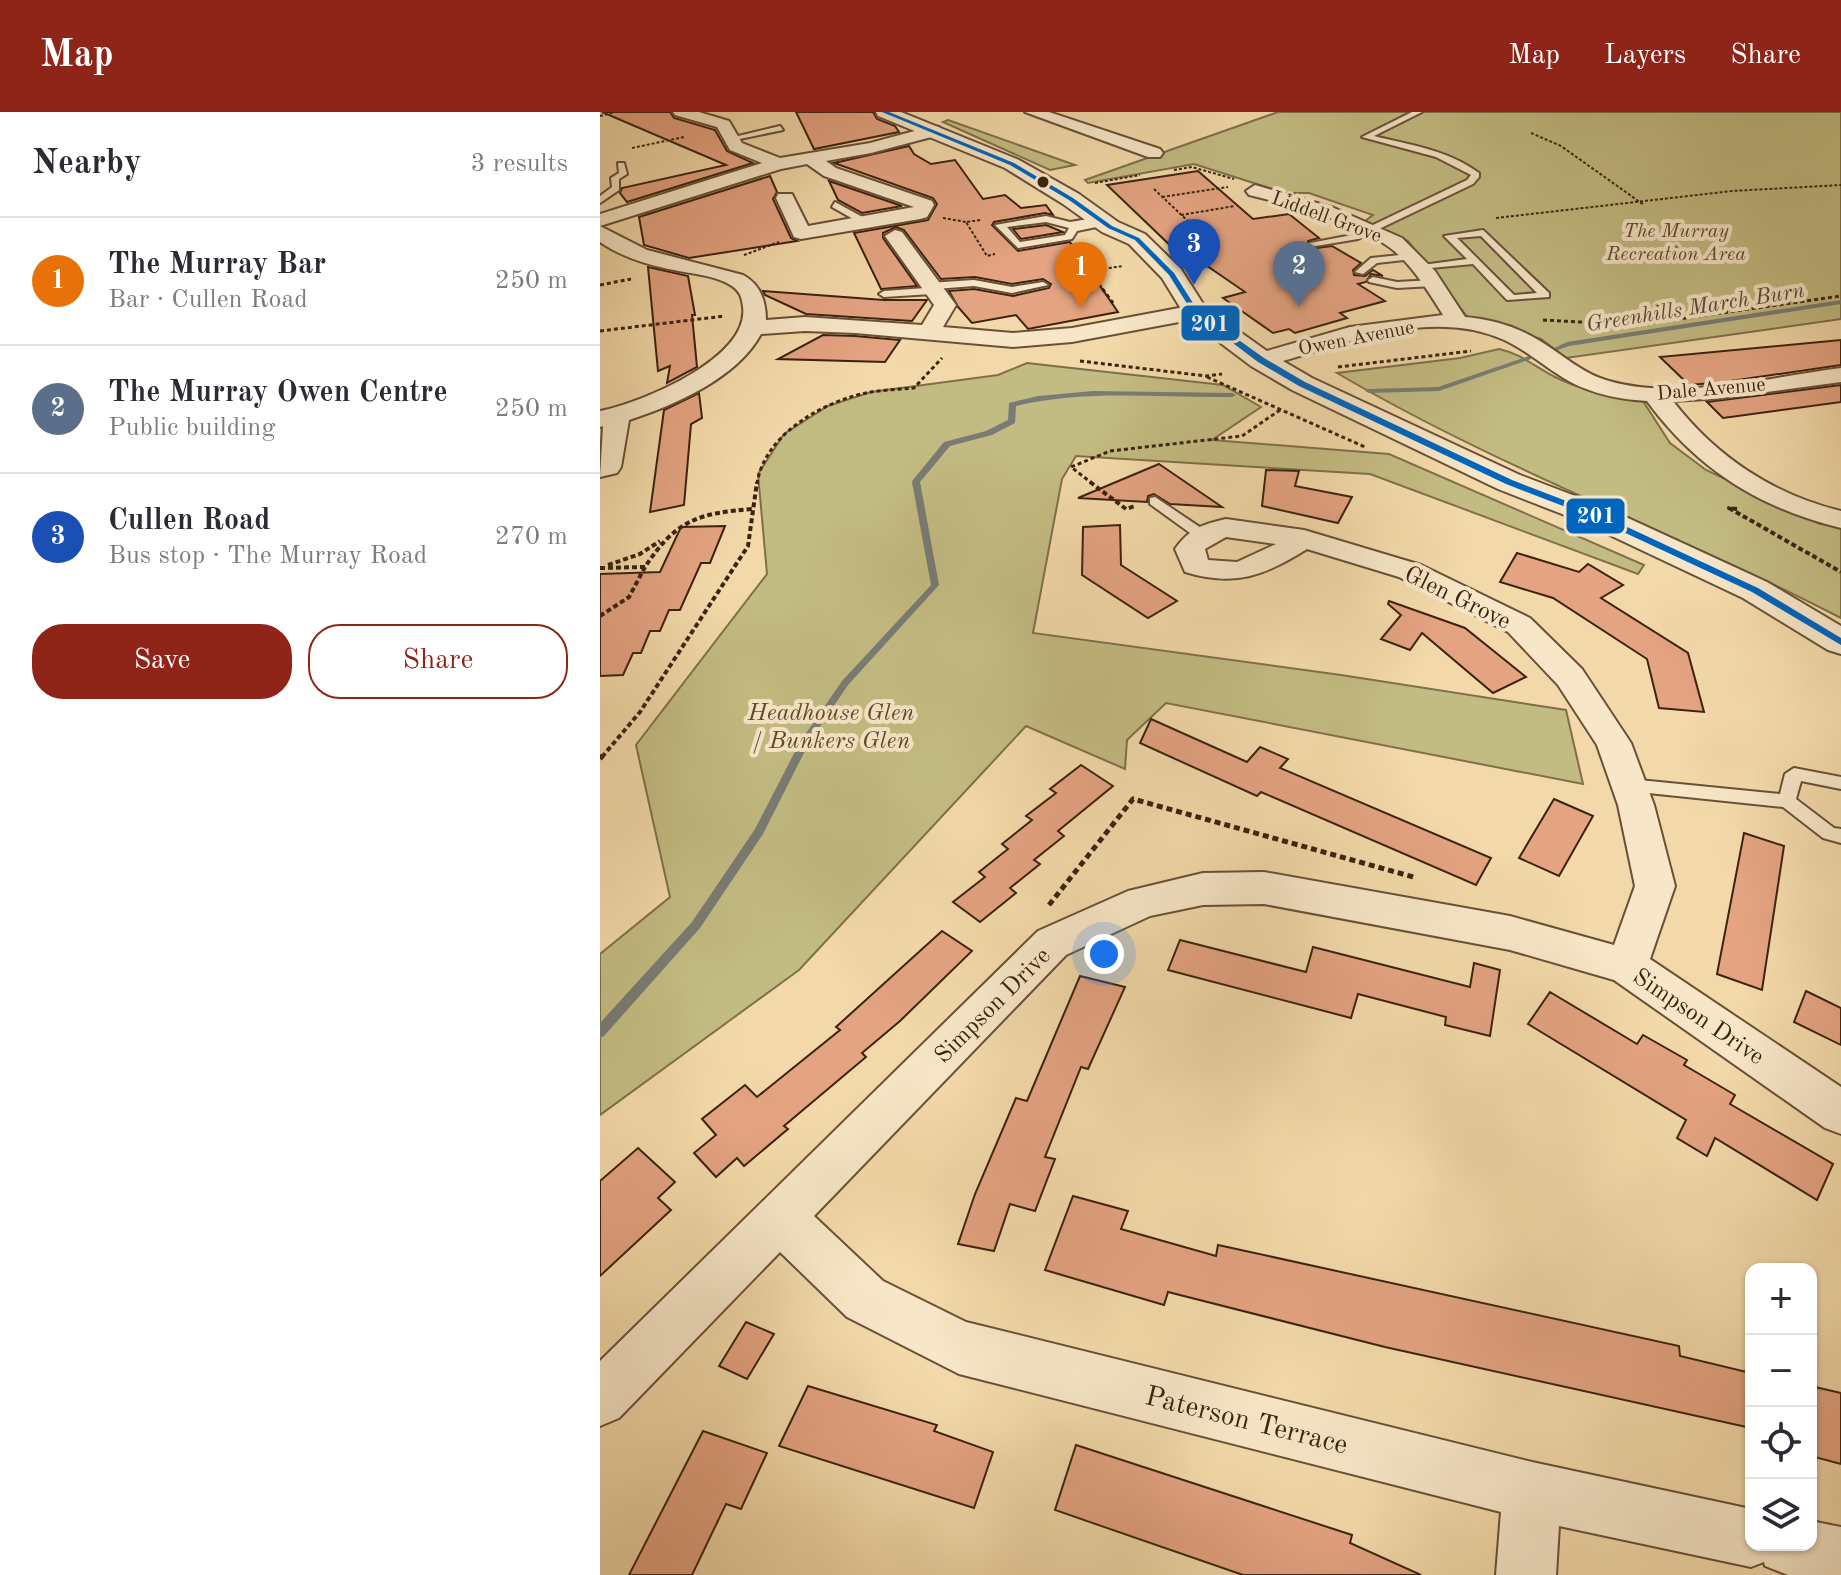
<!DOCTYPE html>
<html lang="en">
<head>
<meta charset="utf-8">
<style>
  body { margin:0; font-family:"Old Standard TT",serif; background:#f7f7f7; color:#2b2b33 }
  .controls { position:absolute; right:24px; bottom:24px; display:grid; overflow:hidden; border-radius:16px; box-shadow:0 2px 6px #0004 }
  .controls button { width:72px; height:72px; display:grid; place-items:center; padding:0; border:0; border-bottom:2px solid #e1e1e2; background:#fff; color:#2b2b33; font:40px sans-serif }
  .you { position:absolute; left:504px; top:842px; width:28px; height:28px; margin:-20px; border:6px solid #fff; border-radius:50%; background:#1a73e8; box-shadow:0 0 0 12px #1a73e833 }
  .badge { display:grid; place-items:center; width:52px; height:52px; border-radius:50%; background:#8f2418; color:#fff; font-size:26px; font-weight:700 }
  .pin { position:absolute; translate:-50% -66px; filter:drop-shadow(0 2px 4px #0008) }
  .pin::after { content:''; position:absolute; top:42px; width:28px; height:24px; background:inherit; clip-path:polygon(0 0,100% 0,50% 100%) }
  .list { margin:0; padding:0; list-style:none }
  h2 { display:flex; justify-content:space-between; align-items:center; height:104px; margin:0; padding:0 32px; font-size:34px }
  h2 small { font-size:26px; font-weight:400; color:#7c7c81 }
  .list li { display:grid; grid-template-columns:52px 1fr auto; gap:24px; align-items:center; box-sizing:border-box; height:128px; padding:0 32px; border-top:2px solid #e1e1e2 }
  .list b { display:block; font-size:30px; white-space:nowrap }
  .list p { margin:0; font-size:26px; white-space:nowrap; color:#7c7c81 }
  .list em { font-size:26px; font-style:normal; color:#7c7c81 }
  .actions { display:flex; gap:16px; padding:24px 32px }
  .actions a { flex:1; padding:18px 0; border:2px solid #8f2418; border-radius:32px; text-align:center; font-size:28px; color:#8f2418 }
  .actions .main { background:#8f2418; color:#fff }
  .icon { flex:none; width:44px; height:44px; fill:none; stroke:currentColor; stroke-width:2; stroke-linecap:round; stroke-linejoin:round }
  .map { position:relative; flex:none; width:1241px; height:1463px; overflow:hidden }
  header { display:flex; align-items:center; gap:48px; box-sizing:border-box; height:112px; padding:0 40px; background:#8f2418; color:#fff }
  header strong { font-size:38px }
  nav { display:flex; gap:44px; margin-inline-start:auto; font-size:28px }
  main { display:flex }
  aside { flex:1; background:#fff }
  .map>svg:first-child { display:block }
</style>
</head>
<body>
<header>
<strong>Map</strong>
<nav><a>Map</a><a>Layers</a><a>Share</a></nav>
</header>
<main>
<aside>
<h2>Nearby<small>3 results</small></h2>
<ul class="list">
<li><span class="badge" style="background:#e8710a">1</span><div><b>The Murray Bar</b><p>Bar · Cullen Road</p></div><em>250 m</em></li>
<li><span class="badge" style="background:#5c6f8a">2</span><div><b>The Murray Owen Centre</b><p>Public building</p></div><em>250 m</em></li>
<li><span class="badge" style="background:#1a4fb4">3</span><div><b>Cullen Road</b><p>Bus stop · The Murray Road</p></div><em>270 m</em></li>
</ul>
<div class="actions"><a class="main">Save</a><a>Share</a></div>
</aside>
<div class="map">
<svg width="1241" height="1463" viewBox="0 0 1241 1463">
  <rect width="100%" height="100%" fill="#f3d9a9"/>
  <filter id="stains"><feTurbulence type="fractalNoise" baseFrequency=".0025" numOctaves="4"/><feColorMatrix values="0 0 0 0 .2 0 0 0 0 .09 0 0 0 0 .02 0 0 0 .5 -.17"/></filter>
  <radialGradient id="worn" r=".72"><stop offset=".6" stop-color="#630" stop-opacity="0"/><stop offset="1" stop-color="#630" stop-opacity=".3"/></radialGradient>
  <g fill="#c3bc82" stroke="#7f7049" stroke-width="2">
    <path d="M678,0h563v207l-275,39 -25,-19 -72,-20 -61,-78 -43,-20 8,-6 -64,-22h-24l-91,-29 -106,19 -3,-3z"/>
    <path d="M348,8l127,45 -25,5 -107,-48z"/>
    <path d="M899,237c23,5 36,18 56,28 27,14 56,17 86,21l29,45 36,27 114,54 21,1v93c-166,-86 -343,-150 -504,-245l123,-15z"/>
    <path d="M427,251l196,22 38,22 -49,33 177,14 255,111 -6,9 -268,-100 -294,-18 -14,23 -29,154 308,42 225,35 17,74 -417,-81 -39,37 -2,29 -99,-43 -227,244 -199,145v-161l70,-57 -34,-152 131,-171 -9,-100 26,-40 44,-28 43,-14 127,-17z"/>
  </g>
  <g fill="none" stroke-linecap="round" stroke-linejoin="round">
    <g fill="#797c74" fill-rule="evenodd">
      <path d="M1241,188v4l-272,42 -14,5 -3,-2 15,-7z"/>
      <path d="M929,244l2,1v2l-92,32 -70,2 -4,-2 4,-2 69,-2z"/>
      <path d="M493,279l139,2 4,2 -4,2c-73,1 -145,-8 -216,9l-1,17 -23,12 -42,11 -30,36 19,103 -91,100 -39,58 -46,91 -63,94 -96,108 -4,2v-15l92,-101 63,-93 45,-87 42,-61 89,-96 -19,-103 1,-2 31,-38 42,-11 22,-11 1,-17 29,-7z"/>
    </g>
  </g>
  <g fill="#e4a381" stroke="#3b2310" stroke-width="2">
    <path d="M2,0h68l4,6 41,12 12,21 26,12 -126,39 -7,-9 2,-5 104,-23z"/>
    <path d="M196,0h77l4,7 18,7 4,6 -85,17z"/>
    <path d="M309,34l5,8 17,10 24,-4 28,39 22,-4 16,13 25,-3 7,10 -8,-2 -51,9 -2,3 26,26 52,-9 48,70 -90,17 -12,-14 -44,8 -14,-16 -9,-16 25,-2 39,7 36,-8 2,-4 -8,-5 -31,5 -37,-7 -34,2 -37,-49 -8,-3 -13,6v5l34,48 -36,3 -27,-56 74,-13 9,-16 -4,-6 -99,-35z"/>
    <path d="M598,59l55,48 36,-5 30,24 -11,3v8l24,-3 29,17 -8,7 1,5 11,1 8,-6 10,6 -12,-2 -5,8 -8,2 27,17 -45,12 7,5 -52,15 -6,-4 -16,4 -50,-35 22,-6 -64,-44 -6,2 -68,-65z"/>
    <path d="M170,64l7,16 -4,7 18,39 6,3 -108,17 -45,-13 -5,-28z"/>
    <path d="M229,69l73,25 -40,7 -24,-13z"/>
    <path d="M446,113l17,7 -42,7 -8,-10z"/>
    <path d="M48,155l40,9 7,39h-3l5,52 -30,16 3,-17 -12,5z"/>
    <path d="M163,179l121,9h43l-15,21 -106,-7 -41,-19z"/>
    <path d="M223,223l32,1 45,4 -15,22 -107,-3z"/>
    <path d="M1241,228v25l-117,17 -35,3 -29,-28z"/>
    <path d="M1241,273v17l-118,16 -16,-16z"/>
    <path d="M99,281l3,25 -11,6 -7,81 -34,7 14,-102z"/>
    <path d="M559,352l63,43 -52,-3 -16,-10 -6,2 -1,6 -69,-4z"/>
    <path d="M666,358l33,1 -4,15 57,11 -14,26 -76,-17z"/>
    <path d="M520,413l1,40 56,36 -29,17 -66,-43 1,-48z"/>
    <path d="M125,414l-15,37h-9l-21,47h-11l-9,21h-10l-9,22h-8l-10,22 -23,1v-102l60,-2 21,-45z"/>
    <path d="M917,441l62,19 9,-8 35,21 -22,13 87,55 16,59 -45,-4 -12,-49 -94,-61 -53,-16z"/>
    <path d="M789,489l76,27 61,49 -33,16 -71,-60 -12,17 -29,-11 20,-24 -13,-11z"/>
    <path d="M551,607l96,43 13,-15 28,12 -8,9 211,90 -15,27 -215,-93 -4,4 -117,-53z"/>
    <path d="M481,653l32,21 -55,45 6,5 -30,24 6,4 -30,24 6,5 -36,29 -27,-20 32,-25 -6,-5 29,-23 -6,-5 30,-24 -6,-4 30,-23 -6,-4z"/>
    <path d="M954,687l39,17 -34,60 -40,-18z"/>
    <path d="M1144,721l40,13 -22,144 -45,-16z"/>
    <path d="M342,819l30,20 -72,70 -38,32 4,4 -82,69 4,3 -44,37 -7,-8 -21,19 -22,-24 22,-18 -14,-16 43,-34 12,12 83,-67 -4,-3z"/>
    <path d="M580,828l126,32 7,-25 157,40 4,-24 26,7 -10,66 -45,-11 1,-8 -88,-23 -7,24 -183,-48z"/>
    <path d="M480,864l45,11 -37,82 -7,-2 -36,90 10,2 -20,52 -25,-7 -16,47 -36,-7 17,-50 41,-96 11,3z"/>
    <path d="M1206,879l35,17v37l-47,-23z"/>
    <path d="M950,880l87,52 6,-9 44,25 -3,5 51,30 -5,9 103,60 -16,36 -102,-62 -8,18 -30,-18 9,-18 -158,-96z"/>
    <path d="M38,1036l37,34 -17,16 13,12 -71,66v-95z"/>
    <path d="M473,1084l55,15 -7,18 95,27 2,-11 461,101 1,10 71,17v55l-366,-81 -217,-55 -4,13 -119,-35z"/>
    <path d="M146,1210l28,12 -27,45 -28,-13z"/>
    <path d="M208,1274l129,39 -3,6 59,21 -19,56 -195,-62z"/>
    <path d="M1211,1274l30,7v71l-30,-8z"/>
    <path d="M103,1319l64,22 -26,56 -15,-5 -34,71h-63z"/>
    <path d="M476,1333l276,90 -2,8 71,32h-178l-188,-65z"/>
  </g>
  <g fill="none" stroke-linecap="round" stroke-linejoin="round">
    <defs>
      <g id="service">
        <path d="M812,0h10l-48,24c36,9 74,14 105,37v4l-6,7 -115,55 -48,8v-4l42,-8 115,-55 4,-5 -35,-18 -74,-20z"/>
        <path d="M180,14l3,4 -53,11 -4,-2z"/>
        <path d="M18,51h6l3,11 -8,5v11l-19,13v-7l12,-9 -1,-9 8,-5z"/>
        <path d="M235,90l33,18 2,2 -8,2 -30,-17z"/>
        <path d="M446,104l24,6 30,-5 11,7 -34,7 -5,8 -54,9 -23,-23zM446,110l23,6 -4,7 -45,7 -13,-15z"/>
        <path d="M883,118l66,63v4l-42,3 -34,-36 -53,5 -5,-3 52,-7 -23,-23zM881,124l56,57 -23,2 -57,-57z"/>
        <path d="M810,142l3,1v4l-36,4 -14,11 -8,-2 16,-14z"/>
        <path d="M773,165l24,5 37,-2 5,3 -5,3 -37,2 -28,-6 -1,-2z"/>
        <path d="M374,168l38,7 31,-5 5,3 -36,8 -38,-7 -39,3 2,2 -5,3 -48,3 -5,-3 5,-3 41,-3 -2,-2 5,-3z"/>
        <path d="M555,385l52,35v6h-10l-47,-34v-6z"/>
        <path d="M1194,656l47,9v12l-40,-8 -5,18 38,29 7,1v14l-18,-5 -40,-31 -154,-16 -9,-6 9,-6 151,15 5,-20z"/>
      </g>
      <g id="minor">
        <path d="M73,0h26l30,9 13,22 38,15 90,-15 63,-17 6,1 2,4 -2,4 -68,18 -45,8 10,7 96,33 2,4 -7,12 -7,2 -119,20 -7,-2 -18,-39 2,-4h14l16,32 106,-19 -90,-31 -17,-12 -26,5 -181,57v-12l162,-51 -32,-13 -13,-23 -42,-12z"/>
        <path d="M425,0h24l111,37 3,4 -3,4h-12z"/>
        <path d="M655,73l79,23 68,30 33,33 30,46c26,2 53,10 75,24 23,14 43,33 69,40 68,20 163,-4 232,-13v14l-119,16 -49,3c42,55 101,94 168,110v17c-82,-20 -144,-59 -194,-127 -31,-2 -61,-8 -88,-26 -19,-12 -36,-27 -57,-36 -77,-33 -166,9 -241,28l-8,-2 -4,-5 4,-5 97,-28 93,-12c-15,-24 -31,-51 -54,-68 -38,-28 -95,-41 -140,-52l-3,-4z"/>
        <path d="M0,114l47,24 96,25c17,9 23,26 23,45l39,-3 117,8 12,-20 -49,-69 10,-6 7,2 54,73 -13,22 70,6 59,-5 123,-23 11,7 -11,7 -123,23 -59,5 -158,-14 -50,-2 -44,3c-24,44 -86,71 -132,86l-8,47 -4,6 -17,4 3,-51 -3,1v-16c41,-8 150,-53 143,-104 -1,-9 -3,-16 -11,-21 -17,-11 -39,-12 -58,-16 -27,-5 -52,-13 -74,-28z"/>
        <path d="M626,407l78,11 117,35 109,53 52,51 49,74 23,62 21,81 -25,73 191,128v47l-16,-6 -211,-148 -104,-30 -246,-46 -61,1 -53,11 -84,39 -252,261 69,65 83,41 566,140 219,47v36h60v-24l30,6v48h-53l-23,-9 -1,-4 -13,5 -192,-41 -3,49h-60l5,-63 -542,-138 -112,-57 -67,-65 -161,166 -19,8v-65l438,-430 90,-40 75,-18 61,-1 246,44 104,29 21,-59 -17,-81 -21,-60 -39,-60 -50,-53 -109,-55 -92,-28c-43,27 -72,38 -122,23l-10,-23c14,-20 28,-25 51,-30zM626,425l50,7 -39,18 -29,-2 -3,-11z"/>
      </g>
      <path id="tertiary" d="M276,0h25l118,48 60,34 39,28 27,12 36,35 24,38 66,47 41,24 208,97 84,32 163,75 74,44v28l-13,-4 -85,-52 -163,-77 -82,-32 -206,-99 -41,-24 -65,-49 -24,-39 -33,-34 -27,-12 -39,-28 -58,-36 -127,-52z"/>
    </defs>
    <use href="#service" stroke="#695036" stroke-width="4"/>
    <use href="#minor" stroke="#695036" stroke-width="4"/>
    <use href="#tertiary" stroke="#695036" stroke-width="4"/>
    <g stroke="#3b2310" stroke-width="2" stroke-dasharray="3 2" stroke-linecap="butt">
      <path d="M0,4l15,-4"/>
      <path d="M931,21l30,13 83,59"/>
      <path d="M32,36l52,-11"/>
      <path d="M574,58l18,-3 42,12"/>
      <path d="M495,71l45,-8"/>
      <path d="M554,77l38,36"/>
      <path d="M562,85l66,-10"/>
      <path d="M581,103l54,-9"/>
      <path d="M343,106l23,4"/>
      <path d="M896,106l236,-27 109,-6"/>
      <path d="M380,108l-14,2 21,34 8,-2"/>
      <path d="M476,142l15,20"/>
      <path d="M144,143l35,-13"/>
      <path d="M489,159l34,-5"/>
    </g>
    <g stroke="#3b2310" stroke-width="3" stroke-dasharray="4 3" stroke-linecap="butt">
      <path d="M490,160l23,31"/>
      <path d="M0,173l31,-6"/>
      <path d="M943,208l93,5 205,-29"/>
      <path d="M0,219l125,-15"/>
      <path d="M480,249l126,15 16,-2"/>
      <path d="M738,255l133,-16"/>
      <path d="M607,265l158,70"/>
      <path d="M157,372c7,-50 68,-84 114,-92 14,-2 29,-3 43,-4l28,-30"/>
      <path d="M493,372l-22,-17 39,-16 132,-15 38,-26"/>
    </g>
    <g stroke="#3b2310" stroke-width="4" stroke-dasharray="5 3" stroke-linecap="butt">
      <path d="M490,370l36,27 9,-3"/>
      <path d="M1137,397l-8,-1 112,64"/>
      <path d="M8,453l32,-11 20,-13"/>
      <path d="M0,456l45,-1c31,-47 53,-54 108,-58"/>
      <path d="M0,504l29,-19 16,-30"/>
      <path d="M2,645l38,-45 108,-166 9,-64"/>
    </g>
    <g stroke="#3b2310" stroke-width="5" stroke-dasharray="6 4" stroke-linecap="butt">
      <path d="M0,647l3,-4"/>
      <path d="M449,793l84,-106 284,79"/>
    </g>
    <use href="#service" fill="#f7e6c7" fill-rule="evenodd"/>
    <use href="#minor" fill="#f7e6c7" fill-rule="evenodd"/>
    <use href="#tertiary" fill="#f7e6c7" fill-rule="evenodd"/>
    <defs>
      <path id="bus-1" d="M282,0h7l125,51 59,35 39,28 27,12 35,35 24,38 66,47 41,24 207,98 83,32 163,76 83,50v7l-89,-53 -163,-76 -83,-32 -207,-98 -41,-24 -65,-49 -24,-38 -34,-35 -27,-12 -39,-28 -59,-35z"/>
    </defs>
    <use href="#bus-1" stroke="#f7e6c7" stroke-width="6"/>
    <use href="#bus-1" fill="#0065bd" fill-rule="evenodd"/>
  </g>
  <circle fill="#3b2310" stroke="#f7e6c7" stroke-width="3" cx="443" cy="70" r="7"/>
  <g text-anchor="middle" stroke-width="8" stroke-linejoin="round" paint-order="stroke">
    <g font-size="20" fill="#3b2310" stroke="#f7e6c7">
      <text transform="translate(727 104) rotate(20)" y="7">Liddell Grove</text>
      <text transform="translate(756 225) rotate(-11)" y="7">Owen Avenue</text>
      <text transform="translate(1111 276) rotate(-5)" y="7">Dale Avenue</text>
    </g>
    <g font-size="20" font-style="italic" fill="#5d492c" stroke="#f7e6c7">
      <text x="1076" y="125">The Murray<tspan x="1076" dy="23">Recreation Area</tspan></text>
    </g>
    <g font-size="22" font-style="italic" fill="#55483a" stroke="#f7e6c7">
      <text transform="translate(1095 194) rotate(-9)" y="8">Greenhills March Burn</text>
    </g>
    <g font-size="24" fill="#3b2310" stroke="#f7e6c7">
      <text transform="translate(858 485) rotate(26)" y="8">Glen Grove</text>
      <text transform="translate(392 893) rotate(-45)" y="8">Simpson Drive</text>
      <text transform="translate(1099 904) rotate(34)" y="8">Simpson Drive</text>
    </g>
    <g font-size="24" font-style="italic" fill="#5d492c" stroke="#f7e6c7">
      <text x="231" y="608">Headhouse Glen<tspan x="231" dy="28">/ Bunkers Glen</tspan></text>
    </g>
    <g font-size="28" fill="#3b2310" stroke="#f7e6c7">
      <text transform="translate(647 1307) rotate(14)" y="10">Paterson Terrace</text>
    </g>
  </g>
  <g stroke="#f7e6c7" stroke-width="3">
    <rect x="580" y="192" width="61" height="38" rx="8" fill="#0065bd"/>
    <rect x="965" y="385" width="61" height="38" rx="8" fill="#0065bd"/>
  </g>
  <g font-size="22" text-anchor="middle" font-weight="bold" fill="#fff">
    <text x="610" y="219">201</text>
    <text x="996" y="411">201</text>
  </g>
  <rect width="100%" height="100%" filter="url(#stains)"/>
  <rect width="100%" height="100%" fill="url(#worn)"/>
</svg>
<div class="controls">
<button>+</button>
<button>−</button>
<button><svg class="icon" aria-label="locate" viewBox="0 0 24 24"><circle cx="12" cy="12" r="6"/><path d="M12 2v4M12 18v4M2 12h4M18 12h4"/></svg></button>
<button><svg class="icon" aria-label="layers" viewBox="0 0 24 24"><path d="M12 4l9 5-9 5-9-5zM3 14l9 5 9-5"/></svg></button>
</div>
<div class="you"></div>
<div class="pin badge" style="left:481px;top:196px;background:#e8710a">1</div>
<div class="pin badge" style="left:699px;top:195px;background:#5c6f8a">2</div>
<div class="pin badge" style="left:594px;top:173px;background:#1a4fb4">3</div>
</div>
</main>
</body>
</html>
